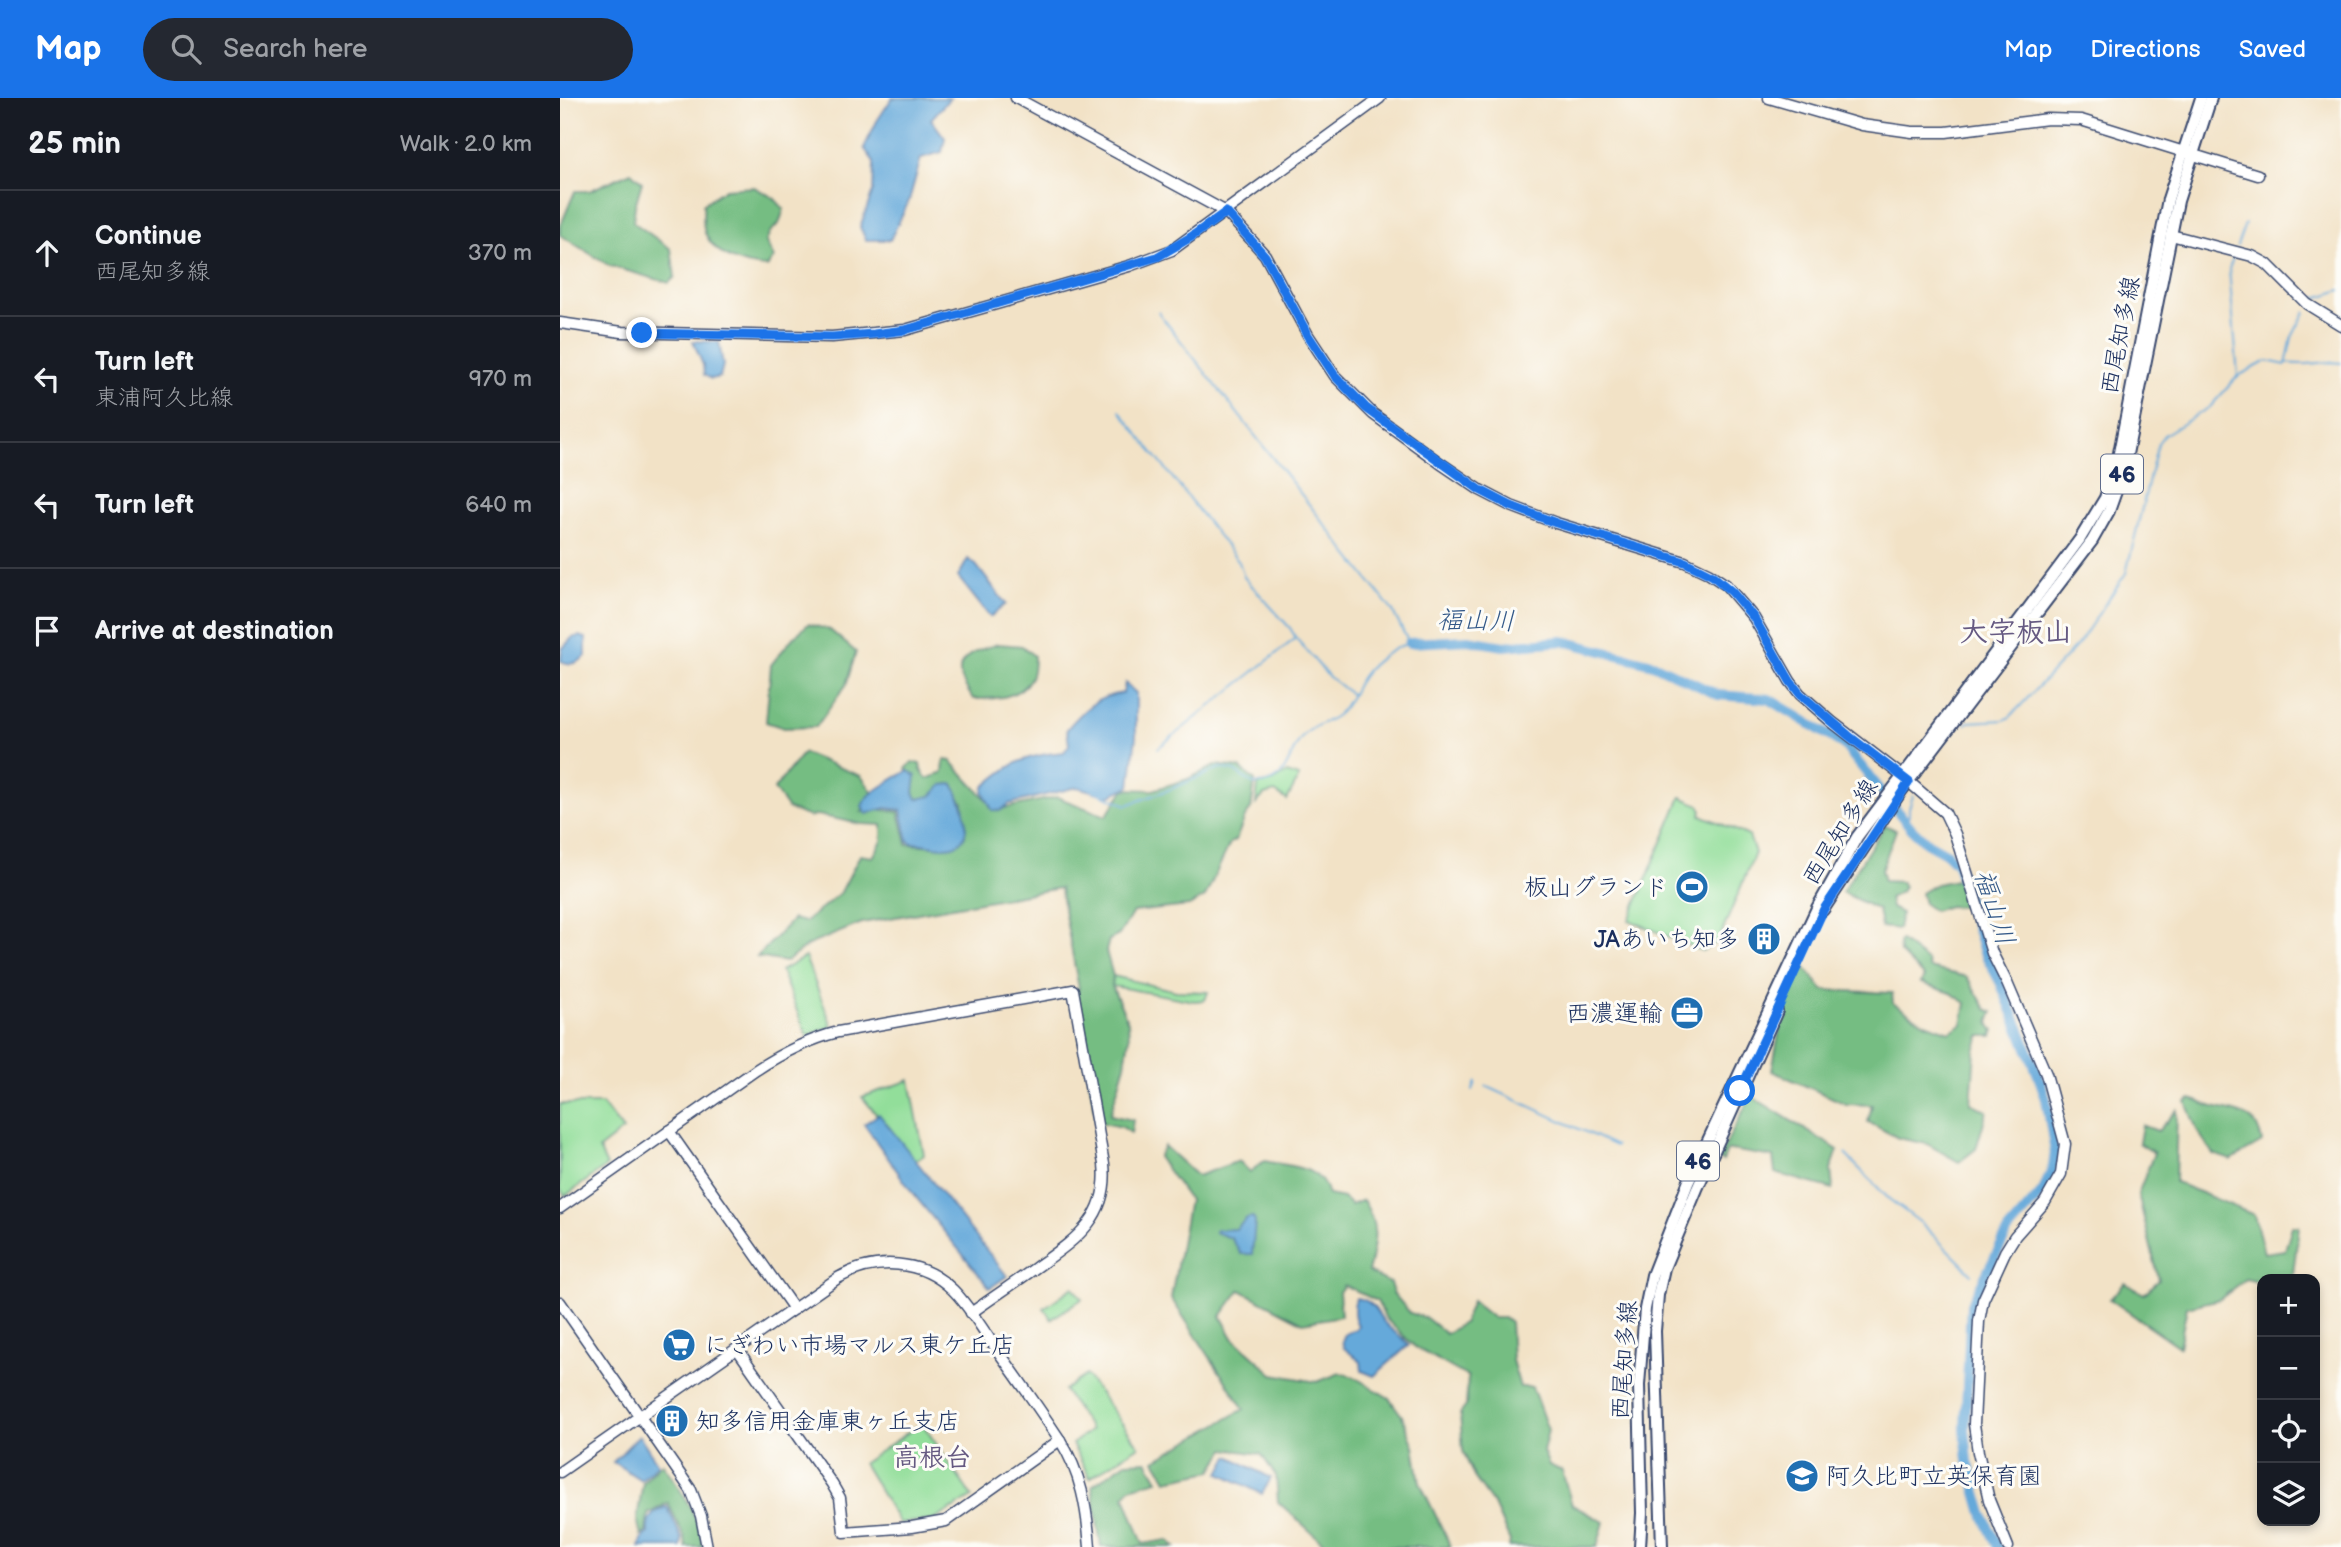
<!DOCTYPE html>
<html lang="en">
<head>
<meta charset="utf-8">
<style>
  body { margin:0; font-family:"Balsamiq Sans","Klee One",sans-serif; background:#242831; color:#f1f3f6 }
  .controls { position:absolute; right:21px; bottom:21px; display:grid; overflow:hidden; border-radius:14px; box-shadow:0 4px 10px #0003 }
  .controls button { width:63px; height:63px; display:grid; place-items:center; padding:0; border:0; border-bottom:2px solid #363941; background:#171b24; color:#f1f3f6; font:35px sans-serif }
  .stop { position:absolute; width:21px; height:21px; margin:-16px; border:5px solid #1a73e8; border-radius:50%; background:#fff }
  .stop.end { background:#1a73e8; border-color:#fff; box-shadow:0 2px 7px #0008 }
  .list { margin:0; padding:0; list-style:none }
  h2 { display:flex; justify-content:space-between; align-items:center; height:91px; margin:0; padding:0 28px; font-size:30px }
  h2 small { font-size:23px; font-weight:400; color:#9ea1a6 }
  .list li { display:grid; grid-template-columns:46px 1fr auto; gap:21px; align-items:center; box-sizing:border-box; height:126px; padding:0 28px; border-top:2px solid #363941 }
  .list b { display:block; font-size:26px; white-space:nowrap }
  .list p { margin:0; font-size:23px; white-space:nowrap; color:#9ea1a6 }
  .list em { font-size:23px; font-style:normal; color:#9ea1a6 }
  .icon { flex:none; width:38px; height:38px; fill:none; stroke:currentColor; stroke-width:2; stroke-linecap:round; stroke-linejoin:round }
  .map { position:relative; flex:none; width:1781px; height:1449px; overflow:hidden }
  header { display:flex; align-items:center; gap:42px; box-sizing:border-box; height:98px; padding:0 35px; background:#1a73e8; color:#fff }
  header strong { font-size:33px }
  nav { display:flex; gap:38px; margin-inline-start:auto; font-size:24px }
  .search { width:490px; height:63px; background:#242831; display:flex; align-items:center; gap:18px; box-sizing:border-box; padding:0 24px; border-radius:38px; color:#9ea1a6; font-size:26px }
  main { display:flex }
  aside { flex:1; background:#171b24 }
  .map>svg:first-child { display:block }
</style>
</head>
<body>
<header>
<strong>Map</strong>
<div class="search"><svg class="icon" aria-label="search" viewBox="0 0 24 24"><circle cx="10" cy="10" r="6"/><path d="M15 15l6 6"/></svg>Search here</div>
<nav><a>Map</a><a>Directions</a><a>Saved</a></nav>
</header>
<main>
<aside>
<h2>25 min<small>Walk · 2.0 km</small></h2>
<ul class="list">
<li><svg class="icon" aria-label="ahead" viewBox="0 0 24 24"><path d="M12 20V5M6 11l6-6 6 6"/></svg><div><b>Continue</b><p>西尾知多線</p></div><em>370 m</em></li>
<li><svg class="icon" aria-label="left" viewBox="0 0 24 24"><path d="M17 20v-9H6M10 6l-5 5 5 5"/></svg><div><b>Turn left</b><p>東浦阿久比線</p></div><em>970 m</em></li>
<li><svg class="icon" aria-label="left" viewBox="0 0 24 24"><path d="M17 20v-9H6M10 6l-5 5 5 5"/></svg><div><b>Turn left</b></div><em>640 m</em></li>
<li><svg class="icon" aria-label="arrive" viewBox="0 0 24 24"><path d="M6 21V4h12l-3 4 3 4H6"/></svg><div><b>Arrive at destination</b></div></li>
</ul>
</aside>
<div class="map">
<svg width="1781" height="1449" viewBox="0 0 1781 1449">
  <rect width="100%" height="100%" fill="#fdfcf7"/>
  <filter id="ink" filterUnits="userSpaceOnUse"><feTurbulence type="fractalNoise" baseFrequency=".0143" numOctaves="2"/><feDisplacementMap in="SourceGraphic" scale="14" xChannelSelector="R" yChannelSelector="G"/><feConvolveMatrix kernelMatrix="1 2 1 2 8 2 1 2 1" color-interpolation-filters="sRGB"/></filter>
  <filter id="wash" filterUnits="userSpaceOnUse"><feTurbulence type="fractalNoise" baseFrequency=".00686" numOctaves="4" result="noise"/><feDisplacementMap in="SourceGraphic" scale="28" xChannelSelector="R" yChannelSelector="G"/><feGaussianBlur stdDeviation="1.57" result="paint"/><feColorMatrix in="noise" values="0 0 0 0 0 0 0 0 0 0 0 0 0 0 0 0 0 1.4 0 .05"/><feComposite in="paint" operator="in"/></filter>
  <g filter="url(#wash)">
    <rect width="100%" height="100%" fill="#f2e2c6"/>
    <g fill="#92de9a" stroke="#56867c" stroke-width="2">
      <path d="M727,675l12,4 -12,23 -12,-8 -11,3 -8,9 2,-19 16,-4z"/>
      <path d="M1121,699l18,8 3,5 -1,5 48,21 6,17 -37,89 -16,9 -73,-31z"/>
      <path d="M245,859l27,69 -25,10 -26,-65z"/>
      <path d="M553,878l63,15 32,1 -3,8 -11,1 -82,-15z"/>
      <path d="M350,982l14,75 -9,6 -53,-64z"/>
      <path d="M0,1006h42l21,26 -24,19 8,17 -42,30 -5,-7z"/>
      <path d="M513,1189l9,12 -31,20 -7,-11z"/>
      <path d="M526,1277l53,71 -49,32 -18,-34 19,-14 -27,-40z"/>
      <path d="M362,1325l50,74 -38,23 -35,3 -36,-60z"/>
    </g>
    <g fill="#75bd82" stroke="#487670" stroke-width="2">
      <path d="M71,74l11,10 -7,24 -2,16 38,27 4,28 -6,6 -59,-17 -50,-31v-8l15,-36h14z"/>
      <path d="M194,89l20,11 10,11 -5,15 -9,8 -4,10 8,16 -7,9c-24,-1 -51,-10 -62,-34 -3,-8 -1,-20 -2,-29l22,-15z"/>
      <path d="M248,526l22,6 26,22 -10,33 -30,42 -32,1 -18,-6 5,-57 20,-25z"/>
      <path d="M438,546l24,2 12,10c0,7 0,17 -4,23 -11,20 -36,20 -57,20 -4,-7 -12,-18 -13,-26 -2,-19 25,-25 38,-29z"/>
      <path d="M243,655l58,23 13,18 -12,18 13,-3 24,3 8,32 31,2 27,-10 -2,-34 -14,-18 -17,13 -16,3 -5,-12 1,-12 -6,-7 6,-7 8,2 1,6 6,9 16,-6 1,-13 7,1 45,49 61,-13 49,19 19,-27 28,1 35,-11 29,-14 23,3 15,13 -4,28 -6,8 -9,23 -6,3 -25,54 -16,9 -56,6 -14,23 -10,5 -3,11 7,25 -1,10 16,36 1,16 -4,27 -15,50 23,5 -2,13 -9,-6 -25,-5 -24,-132 6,-1 -19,-101 -198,35 -54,22 -22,17 -29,-5 36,-38 12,3 36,-30 19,-37 13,2 9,-16v-16l-21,-1 -44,-9 -7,2 -22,-8 -14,-20z"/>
      <path d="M1325,727l11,5 -15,41 3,10 17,1 3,4 -3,6 -12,6 2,10 10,5 -3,16 -17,-2 -3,-17 -36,-18z"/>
      <path d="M1397,782l9,27 -17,-1 -15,5 -10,-7 -3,-11 15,-9z"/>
      <path d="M1341,843l26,20 2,7 38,9 19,32 7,3c-4,8 -6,12 1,18l-2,6h-12l-5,15 -4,52 16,8 -11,38 -17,13 -32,-18 -29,-6 -30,-16 4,-17 -26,-1 -74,-33 11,-60 21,-45 19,24 69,3 1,10 32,20 24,9 13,-8 4,-21 -15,-10 -30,-10 3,-6 -24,-24 -1,-11z"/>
      <path d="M1191,998l87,54 -7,20 2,19 -58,-16 -2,-16 -42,-7 -4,1 -4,10 -5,-2z"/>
      <path d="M1631,1001c9,3 18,7 27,9 24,6 39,5 44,34l-31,18 -18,-6 -16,-24 -11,-28z"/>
      <path d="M1617,1012l-2,72 79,33 10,38 21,-3 7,-24h7l-6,48 -11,5h-20v4l-16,-4 -26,20 -33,8 -8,40 -69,-48 15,-16 19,11 15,-14 -21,-86 16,-41 -15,-10 3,-18 16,6z"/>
      <path d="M604,1048l33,30 42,-15 11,11 14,-11c27,6 57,4 64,34l15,3 8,7 12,-5c17,27 12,43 5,72l22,11 3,10 17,20 16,5 20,16 18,-12 8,-21 21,17h12l5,4 2,38 8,27h12l16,43 -5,22 6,13 13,6 10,34 32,17 -7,25h-88l1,-6 -16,-36 -20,-28 -11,-26 -3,-37 6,-8 2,-29 -53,-30 -29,-28 -9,-18 -33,-16 -5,7 2,24 -38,7 -63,-33 -19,26 12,22 40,36 44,8 23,-9 14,4 35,21 13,18 12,30 6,37 31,64h-123l-50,-45 -2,-26 -15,-22 -36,-5 -13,22 -45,9 -12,-20 89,-51 -73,-111 18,-98 -31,-43z"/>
      <path d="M587,1363l11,19 -28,8 -5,8 18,48 25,-4 7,7h-74l-9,-61 34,-24z"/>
      <path d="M102,1365c15,20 40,59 41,84h-17l-1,-9 -17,-35 -20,11 -2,18 -5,4 -4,-17 6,-37z"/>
    </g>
    <g fill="#65a9da" stroke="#406c9c" stroke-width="2">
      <path d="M332,0h58l-19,21 14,19 -3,14 -21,6 -12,43 -19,39h-24l-6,-13 13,-36 1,-29 -10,-14 13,-27z"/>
      <path d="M133,243l26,1 4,23 -3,12 -9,2 -7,-4 -1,-10z"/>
      <path d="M408,461l8,6 30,39 -16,13 -32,-40z"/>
      <path d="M19,538l7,2v18c-7,7 -16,10 -25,5l1,-12 10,-11z"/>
      <path d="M565,585l11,10v44l-6,49 -21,10 -32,-9 -68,17 -9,7 -8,-1 -9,-19 1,-4c28,-25 42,-32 80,-35l5,-7 -2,-16c16,-19 30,-33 56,-36z"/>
      <path d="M349,673l7,5 -2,16 3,7 14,-3 11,-11 11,-1c10,17 27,63 -8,63 -11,0 -22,-4 -33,-4l-4,-2 -7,-31 -15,-2 -20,6 -4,-8c2,-4 4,-8 7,-10 3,-4 36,-25 40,-25z"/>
      <path d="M319,1016l128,162 -17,12 -76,-93 -50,-71z"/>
      <path d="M693,1119l2,5 -3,32h-11l-10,-16 -16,-6 1,-2 20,-1 11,-11z"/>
      <path d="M796,1200c17,2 19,12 28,24 7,9 18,14 25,23l-35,31 -12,-5 -1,-9 -17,-14 -2,-7 3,-7 11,-5 2,-4c-5,-7 -5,-19 -2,-27z"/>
      <path d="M79,1337l19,29 -17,16 -28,-18z"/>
      <path d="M669,1358l42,22 -9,16 -42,-21z"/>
      <path d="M106,1409l2,1 14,31 -1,8h-42l5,-11 4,-3c-1,-15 4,-21 18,-26z"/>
    </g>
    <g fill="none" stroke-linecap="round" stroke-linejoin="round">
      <g stroke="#65a9da" stroke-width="2">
        <path d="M1677,148l8,-22"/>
        <path d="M1674,157l-5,14 9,107"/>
        <path d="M1753,201l28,-9"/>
        <path d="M1727,265c19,4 36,-3 54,0"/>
        <path d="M560,313l119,151 5,15 46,51 6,10"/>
        <path d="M1406,626l2,-2 36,-2 6,-3 69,-74 47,-70 32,-130 6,-8 46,-28 28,-31 29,-15 19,4 6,-28 13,-25"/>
        <path d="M598,650l138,-110 32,38 24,19"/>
        <path d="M530,691l37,16 44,-16 49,-21 14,3 19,13c38,2 32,-29 51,-49 9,-10 23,-12 33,-20 10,-8 14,-20 21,-32 9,-17 31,-34 51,-40l-17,-33 -234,-298"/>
        <path d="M1349,727v-17l4,-12"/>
        <path d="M926,988l130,60"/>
        <path d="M913,992l3,-8"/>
        <path d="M1285,1056l44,45 32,24 51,51"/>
      </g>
      <path stroke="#65a9da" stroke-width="10" d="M849,545l59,-3 36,6 59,-5 90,23 65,31 51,4 75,46 68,84 14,13 20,11 11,11 27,88 17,32 37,91 8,24 9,53 -2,15 -10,24 -35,40 -37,74 -6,124 3,32 16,56 14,30"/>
    </g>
  </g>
  <g filter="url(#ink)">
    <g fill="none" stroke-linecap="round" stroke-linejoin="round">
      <defs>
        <g id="secondary">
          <path d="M456,0l210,114 39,43 43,80 27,41 38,38 67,49 40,27 31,16 45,17 129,39 23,11 18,12 28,33 36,63 10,13 32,28 69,53 44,38 10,21 37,119 15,30 39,91 19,70 -4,30 -16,28 -30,34 -10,16 -22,48 -4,21 -5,103 4,28 11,48 19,47"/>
          <path d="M1209,0l93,27 50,7h34l102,-13 33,1 177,55"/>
          <path d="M1611,137l81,21 15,8 40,40 34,21"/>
          <path d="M0,225l62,9 210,5 73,-7 224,-64 43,-16 208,-152"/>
          <path d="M109,1033l125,178"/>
          <path d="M0,1110l196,-138c26,-17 51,-30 82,-38l235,-42 31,174c6,55 -31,77 -70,105 -21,15 -42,29 -63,44"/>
          <path d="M0,1204l131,188 10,26 6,31"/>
          <path d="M178,1252l94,134 8,14 4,34 68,-5 34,-6 114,-81"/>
          <path d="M0,1374l278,-194c37,-21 84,-19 115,12 18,18 30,41 45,61 21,29 42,59 62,89 21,33 27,68 30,107"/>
        </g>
        <g id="primary">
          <path d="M1263,812l79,-120 190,-249 17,-30 15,-42 54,-268 33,-103"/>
          <path d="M1080,1449l2,-34 -3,-128 6,-76 7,-34 36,-92 129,-275 40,-71 223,-298 25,-41 13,-40 50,-259 33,-101"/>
          <path d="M1102,1449l-7,-216 3,-36 6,-27 33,-79 80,-178"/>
        </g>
      </defs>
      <use href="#secondary" stroke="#3b4a6e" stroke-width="13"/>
      <use href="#primary" stroke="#3b4a6e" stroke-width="14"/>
      <use href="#secondary" stroke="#fff" stroke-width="10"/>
      <use href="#primary" stroke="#fff" stroke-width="10"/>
    </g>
  </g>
  <g fill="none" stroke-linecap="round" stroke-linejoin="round" filter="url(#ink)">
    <path stroke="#1a73e8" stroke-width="9" d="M82,235l190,4 42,-3 31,-4 35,-10 217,-63 34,-20 35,-25 39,44 43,79 27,41 31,32 114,82 31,16 45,17 129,39 28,14 19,16 22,26 36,63 10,13 49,42 60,46 -85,127 -84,182"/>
  </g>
  <defs>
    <symbol id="stadium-disc" viewBox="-11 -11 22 22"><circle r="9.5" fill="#1f6fb2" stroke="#fdfcf7"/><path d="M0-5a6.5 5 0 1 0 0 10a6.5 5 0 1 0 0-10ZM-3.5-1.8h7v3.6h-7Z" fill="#fff"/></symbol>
    <symbol id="building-disc" viewBox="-11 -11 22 22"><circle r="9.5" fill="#1f6fb2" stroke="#fdfcf7"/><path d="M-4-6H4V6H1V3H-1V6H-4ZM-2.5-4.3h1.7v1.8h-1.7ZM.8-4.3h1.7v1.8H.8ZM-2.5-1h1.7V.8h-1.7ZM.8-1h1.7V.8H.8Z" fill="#fff"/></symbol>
    <symbol id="office-disc" viewBox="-11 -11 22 22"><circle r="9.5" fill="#1f6fb2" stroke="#fdfcf7"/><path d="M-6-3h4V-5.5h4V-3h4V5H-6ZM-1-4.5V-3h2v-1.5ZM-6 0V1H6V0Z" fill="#fff"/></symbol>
    <symbol id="supermarket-disc" viewBox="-11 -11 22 22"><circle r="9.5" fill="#1f6fb2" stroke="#fdfcf7"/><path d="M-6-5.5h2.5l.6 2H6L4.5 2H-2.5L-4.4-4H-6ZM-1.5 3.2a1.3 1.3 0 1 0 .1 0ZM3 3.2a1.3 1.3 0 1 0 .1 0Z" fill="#fff"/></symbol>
    <symbol id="school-disc" viewBox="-11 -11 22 22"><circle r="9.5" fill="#1f6fb2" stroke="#fdfcf7"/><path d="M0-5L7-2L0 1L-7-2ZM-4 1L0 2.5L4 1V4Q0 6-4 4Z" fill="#fff"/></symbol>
  </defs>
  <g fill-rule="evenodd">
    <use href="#stadium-disc" x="1113" y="770" width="38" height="38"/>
    <use href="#building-disc" x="1185" y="822" width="38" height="38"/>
    <use href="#office-disc" x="1108" y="896" width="38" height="38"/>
    <use href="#supermarket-disc" x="100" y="1228" width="38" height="38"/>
    <use href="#building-disc" x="93" y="1304" width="38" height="38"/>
    <use href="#school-disc" x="1223" y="1359" width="38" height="38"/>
  </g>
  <g text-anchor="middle" stroke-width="6" stroke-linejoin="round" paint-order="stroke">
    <g fill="#fdfcf7" stroke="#5f6c8c" stroke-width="2">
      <rect x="1541" y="356.5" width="42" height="39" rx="5"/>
      <rect x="1117" y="1043.5" width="42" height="39" rx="5"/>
    </g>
    <g font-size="23" font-weight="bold" fill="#1b2f5e">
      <text x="1562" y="384">46</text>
      <text x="1138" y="1071">46</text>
    </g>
    <g font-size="24" fill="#1b2f5e" stroke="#fdfcf7">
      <text transform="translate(1560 237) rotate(-79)" y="8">西尾知多線</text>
      <text transform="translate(1280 734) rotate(-58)" y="8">西尾知多線</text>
      <text transform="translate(1064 1262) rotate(-86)" y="8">西尾知多線</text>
    </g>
    <g font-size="24" fill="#1b2f5e" stroke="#fdfcf7" text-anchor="end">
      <text x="1108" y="797">板山グランド</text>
      <text x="1180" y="849">JAあいち知多</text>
      <text x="1102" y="923">西濃運輸</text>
      <text x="144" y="1255" text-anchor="start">にぎわい市場マルス東ケ丘店</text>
      <text x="136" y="1331" text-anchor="start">知多信用金庫東ヶ丘支店</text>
      <text x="1266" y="1386" text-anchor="start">阿久比町立英保育園</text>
    </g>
    <g font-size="26" font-style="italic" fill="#355a89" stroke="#fdfcf7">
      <text transform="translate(916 522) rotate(1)" y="9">福山川</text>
      <text transform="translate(1435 809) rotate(72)" y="9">福山川</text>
    </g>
    <g font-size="26" font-weight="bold" fill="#665a82" stroke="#fdfcf7">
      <text x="372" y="1368">高根台</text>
    </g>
    <g font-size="28" font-weight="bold" fill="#665a82" stroke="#fdfcf7">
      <text x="1456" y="543">大字板山</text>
    </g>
  </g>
</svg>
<div class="controls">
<button>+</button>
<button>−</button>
<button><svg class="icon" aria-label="locate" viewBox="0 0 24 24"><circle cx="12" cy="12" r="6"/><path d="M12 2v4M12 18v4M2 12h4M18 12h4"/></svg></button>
<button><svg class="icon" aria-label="layers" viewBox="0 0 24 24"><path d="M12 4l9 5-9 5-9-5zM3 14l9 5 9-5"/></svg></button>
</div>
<div class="stop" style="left:1180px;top:993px"></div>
<div class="stop end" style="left:82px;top:235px"></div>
</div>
</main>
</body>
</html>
